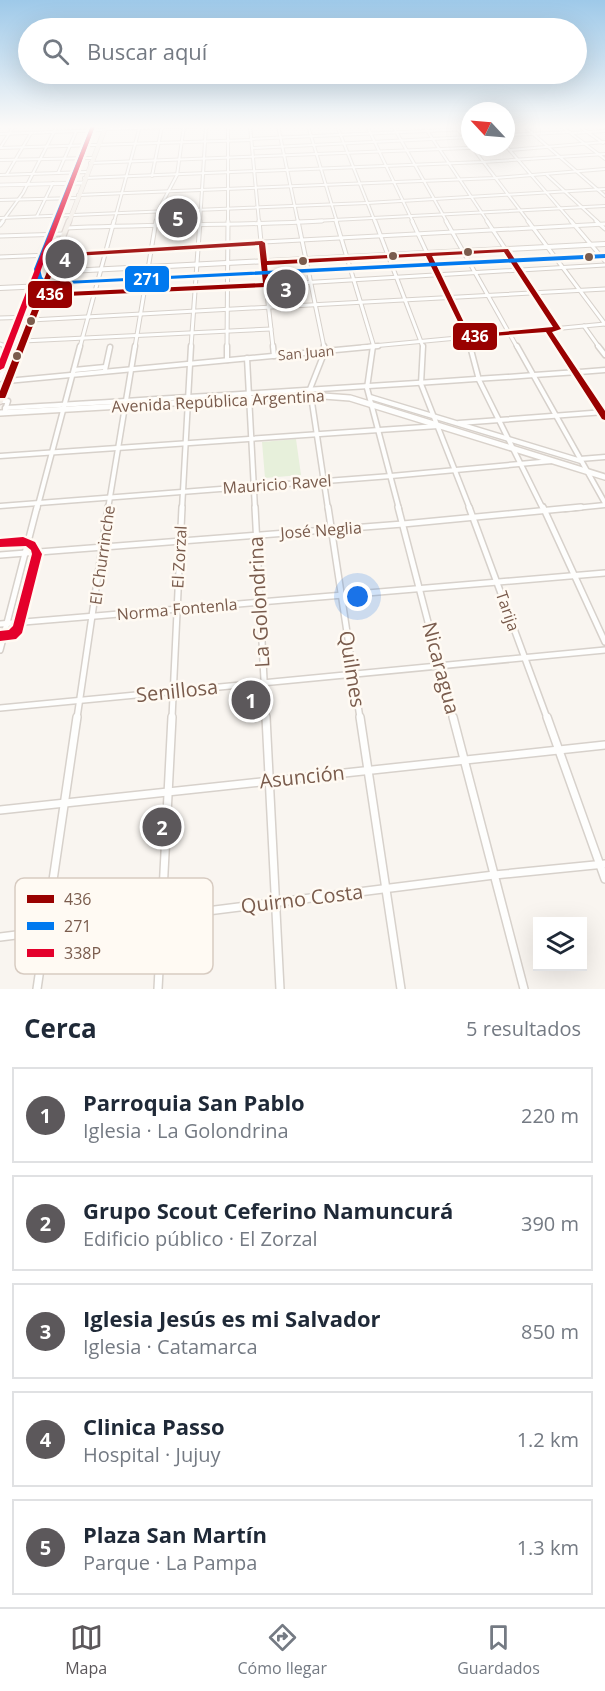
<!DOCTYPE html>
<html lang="es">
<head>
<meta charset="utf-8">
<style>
  body { margin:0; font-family:"Open Sans",sans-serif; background:#f6f6f7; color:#1f2937 }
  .controls { position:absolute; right:18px; bottom:18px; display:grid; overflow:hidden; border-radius:0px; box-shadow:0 6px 24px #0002 }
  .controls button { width:54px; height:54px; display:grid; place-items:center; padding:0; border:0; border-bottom:2px solid #e0e1e3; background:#fff; color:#1f2937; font:30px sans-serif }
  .compass { position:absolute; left:461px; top:102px; width:54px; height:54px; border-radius:50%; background:#fff; box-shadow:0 6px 24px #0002; rotate:296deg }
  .you { position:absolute; left:358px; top:597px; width:21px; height:21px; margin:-15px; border:4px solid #fff; border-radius:50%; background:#1a73e8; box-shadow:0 0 0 9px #1a73e833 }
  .badge { display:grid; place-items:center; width:39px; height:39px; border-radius:50%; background:#5c585b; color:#fff; font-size:20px; font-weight:700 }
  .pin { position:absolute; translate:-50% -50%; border:3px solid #fff; box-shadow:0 2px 6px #0006 }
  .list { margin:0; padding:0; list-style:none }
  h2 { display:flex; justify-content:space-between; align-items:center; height:78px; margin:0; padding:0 24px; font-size:26px }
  h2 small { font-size:20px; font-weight:400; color:#747a83 }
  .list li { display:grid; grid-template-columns:39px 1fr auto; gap:18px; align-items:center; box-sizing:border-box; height:96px; margin:0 12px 12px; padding:0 12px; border:2px solid #e0e1e3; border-radius:0px }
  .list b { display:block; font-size:22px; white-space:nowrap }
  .list p { margin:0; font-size:20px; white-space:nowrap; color:#747a83 }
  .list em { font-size:20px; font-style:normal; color:#747a83 }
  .icon { flex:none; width:33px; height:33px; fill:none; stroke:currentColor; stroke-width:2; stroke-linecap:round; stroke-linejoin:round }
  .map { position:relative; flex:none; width:605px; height:989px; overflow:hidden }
  .search { position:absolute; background:#fff; box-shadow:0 6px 24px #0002; left:18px; right:18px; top:18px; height:66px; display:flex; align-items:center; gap:15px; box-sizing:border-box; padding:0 21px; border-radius:33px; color:#747a83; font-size:22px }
  .sheet { height:618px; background:#fff }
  nav { display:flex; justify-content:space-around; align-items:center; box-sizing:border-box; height:84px; border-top:2px solid #e0e1e3; background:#fff; font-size:16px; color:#747a83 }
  nav a { display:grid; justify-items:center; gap:3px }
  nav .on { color:#5c585b }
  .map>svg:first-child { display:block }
</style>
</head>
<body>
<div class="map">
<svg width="605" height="989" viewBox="0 0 605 989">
  <rect width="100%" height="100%" fill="#f9f5f0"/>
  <g fill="#e7f0db">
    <path d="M197,211l1,13 -3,1 -37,-2 3,-11z"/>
    <path d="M296,439l5,36 -36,3 -3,-36z"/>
  </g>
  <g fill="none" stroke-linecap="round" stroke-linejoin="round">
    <defs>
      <g id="minor-far4">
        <path d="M250,126l9,96"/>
        <path d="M278,126l20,96"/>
        <path d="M308,126l29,96"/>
        <path d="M337,126l38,96"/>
        <path d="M367,126l46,96"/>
        <path d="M393,126l54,96"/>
        <path d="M424,126l64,96"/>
        <path d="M455,126l15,19"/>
        <path d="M524,126l81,70"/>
        <path d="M561,126l44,33"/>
        <path d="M579,126l24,17"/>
        <path d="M506,127l20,-1"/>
        <path d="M104,129l101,-3"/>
        <path d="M572,133l33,-2"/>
        <path d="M0,134l103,-4"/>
        <path d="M506,135l64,-3"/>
        <path d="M251,139l219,-10"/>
        <path d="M506,146l66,76"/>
        <path d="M472,147l57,75"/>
        <path d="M0,148l251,-8"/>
        <path d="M0,148l14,-22"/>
        <path d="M252,148l218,-11"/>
        <path d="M510,150l95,-8"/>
        <path d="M0,160l92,-2"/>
        <path d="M90,163l402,-16"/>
        <path d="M58,173l18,-41"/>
        <path d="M7,174l24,-41"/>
        <path d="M0,175l87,-3"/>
        <path d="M547,175l51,47"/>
        <path d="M152,176l10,-50"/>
        <path d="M84,178l399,-16 122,-8"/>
        <path d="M78,195l417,-17 110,-9"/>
        <path d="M0,200l77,-2"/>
        <path d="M37,216l16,-33"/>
        <path d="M0,218l367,-15 238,-14"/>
        <path d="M2,222l21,-29 34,-67"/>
        <path d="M114,222l26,-96"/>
        <path d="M156,222l2,-11 19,-36 7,-49"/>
        <path d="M200,222l6,-96"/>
        <path d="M228,222v-96"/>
        <path d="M294,222l311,-16"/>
      </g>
      <g id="minor-far3">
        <path d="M259,221l4,42"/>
        <path d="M298,221l26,126"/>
        <path d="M336,221l38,126"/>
        <path d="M375,221l48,126"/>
        <path d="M412,221l59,126"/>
        <path d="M446,221l71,126"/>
        <path d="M487,221l71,108"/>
        <path d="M528,221l77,103"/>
        <path d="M571,221l34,40"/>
        <path d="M596,221l9,8"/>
        <path d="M0,225l3,-4"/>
        <path d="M66,228c86,-4 171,-2 256,-7"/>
        <path d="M0,236l64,-2"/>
        <path d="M0,257l151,-6 76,-7 378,-20"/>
        <path d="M0,318l32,-1"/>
        <path d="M31,320l574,-31"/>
        <path d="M584,326l15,21"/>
        <path d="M548,330l11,17"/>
        <path d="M23,341l248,-12"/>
        <path d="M0,344l7,3"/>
        <path d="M13,347l12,-30"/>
        <path d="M80,347l34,-126"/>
        <path d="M135,347l21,-126"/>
        <path d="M191,347l9,-126"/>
        <path d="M227,347l1,-126"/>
        <path d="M273,347l-7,-62 339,-20"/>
        <path d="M362,347l243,-23"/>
      </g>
      <g id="minor-far2">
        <path d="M4,346l10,4"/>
        <path d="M273,346l1,10"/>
        <path d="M324,346l1,5 -15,38 18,120"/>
        <path d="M373,346l-6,42 32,121"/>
        <path d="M423,346l-2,38 49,125"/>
        <path d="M470,346l9,34 64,129"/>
        <path d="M517,346l88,157"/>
        <path d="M558,346l47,71"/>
        <path d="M598,346l7,9"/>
        <path d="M247,358l8,151"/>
        <path d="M227,360v-14"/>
        <path d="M74,370l31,-3"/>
        <path d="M105,370l5,-23"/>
        <path d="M0,379l13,-33"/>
        <path d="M7,381l371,-35"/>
        <path d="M370,397l211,64"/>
        <path d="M0,401h8l-3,9"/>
        <path d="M5,408c200,-12 400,-23 600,-38"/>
        <path d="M459,423l146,-11"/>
        <path d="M0,456l438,-30"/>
        <path d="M580,459l25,-2"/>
        <path d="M0,506l391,-30 161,-15"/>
        <path d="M37,509l43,-163"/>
        <path d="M108,509l27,-163"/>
        <path d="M182,509l9,-163"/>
        <path d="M565,509l40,-4"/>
      </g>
      <g id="minor-far1">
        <path d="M255,507l11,211"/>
        <path d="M328,507l32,211"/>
        <path d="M398,507l55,211"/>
        <path d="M469,507l78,211"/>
        <path d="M543,507l62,135"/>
        <path d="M0,555l403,-31 178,-17"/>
        <path d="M0,624l605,-51"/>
        <path d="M0,650l37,-143"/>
        <path d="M0,708l605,-58"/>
        <path d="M77,718l31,-211"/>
        <path d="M172,718l10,-211"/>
      </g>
      <g id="minor">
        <path d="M266,717l14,272"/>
        <path d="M360,717l41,272"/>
        <path d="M453,717l71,272"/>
        <path d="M547,717l58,162"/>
        <path d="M0,810l605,-65"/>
        <path d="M0,937l494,-62 111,-11"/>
        <path d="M37,989l40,-272"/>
        <path d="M158,989l14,-272"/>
      </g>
      <path id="tertiary-far1" d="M0,185l83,-2"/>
      <g id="tertiary">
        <path d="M49,272l556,-28"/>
        <path d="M0,288l44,-2"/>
        <path d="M40,295l226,-10 -3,-22"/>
      </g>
      <path id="secondary" d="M0,413l310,-18 40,3 255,79"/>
      <path id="primary-far2" d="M69,222l37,-96"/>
      <path id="primary-far1" d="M21,347l48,-126"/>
      <path id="primary" d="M0,401l21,-55"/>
    </defs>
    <use href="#minor-far4" stroke="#d7d1cb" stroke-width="4"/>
    <use href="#minor-far3" stroke="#d7d1cb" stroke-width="5"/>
    <use href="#minor-far2" stroke="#d7d1cb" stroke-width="7"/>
    <use href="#minor-far1" stroke="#d7d1cb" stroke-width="8"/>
    <use href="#minor" stroke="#d7d1cb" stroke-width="10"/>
    <use href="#tertiary-far1" stroke="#d7d1cb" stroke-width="4.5"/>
    <use href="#tertiary" stroke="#d7d1cb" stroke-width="6"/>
    <use href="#secondary" stroke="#d9d2cb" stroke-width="8"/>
    <use href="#primary-far2" stroke="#dad1cc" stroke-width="5"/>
    <use href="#primary-far1" stroke="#dad1cc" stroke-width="7"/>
    <use href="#primary" stroke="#dad1cc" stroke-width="9"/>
    <use href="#minor-far4" stroke="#fefefd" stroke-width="2"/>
    <use href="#minor-far3" stroke="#fefefd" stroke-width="3"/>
    <use href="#minor-far2" stroke="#fefefd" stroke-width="4"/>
    <use href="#minor-far1" stroke="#fefefd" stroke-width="5"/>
    <use href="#minor" stroke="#fefefd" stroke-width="7"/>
    <use href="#tertiary-far1" stroke="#fefefd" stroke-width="3"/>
    <use href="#tertiary" stroke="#fefefd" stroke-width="4"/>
    <use href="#secondary" stroke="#fefefd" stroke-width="5"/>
    <use href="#primary-far2" stroke="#f3eee8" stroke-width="4"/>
    <use href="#primary-far1" stroke="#f3eee8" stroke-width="4.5"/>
    <use href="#primary" stroke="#f3eee8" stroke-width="6"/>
    <defs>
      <path id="bus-1" d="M262,241l3,2 2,18 241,-12 53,80 -9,3 53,79v9l-3,-1 -56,-87 -80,6 -40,-82 -159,9 2,20 -3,2 -222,10 -38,99 -1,2h-5v-7l54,-137zM259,245l4,38 -218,10 13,-36zM504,252l49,75 -83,8 -38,-79z"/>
      <path id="bus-2" d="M91,126h4l-55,143 2,8 5,5 558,-28v4l-561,27 -8,-7 -2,-9z"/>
      <g id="bus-3">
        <path d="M91,126h4l-91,242 -4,2v-11z"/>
        <path d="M23,537l12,5 7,12 -20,79 -6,6 -16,2v-10l9,-1 4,-4 19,-72 -1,-4 -5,-4 -26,1v-8z"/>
      </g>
    </defs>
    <use href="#bus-1" stroke="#fffaf3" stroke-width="5"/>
    <use href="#bus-2" stroke="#fffaf3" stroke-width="5"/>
    <use href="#bus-3" stroke="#fffaf3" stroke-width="5"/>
    <use href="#bus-1" fill="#990100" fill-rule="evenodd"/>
    <use href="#bus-2" fill="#0079ef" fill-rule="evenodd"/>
    <use href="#bus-3" fill="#e4002b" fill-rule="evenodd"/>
  </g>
  <linearGradient id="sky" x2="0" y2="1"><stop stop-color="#9ec9e9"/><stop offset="0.48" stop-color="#fcfaf8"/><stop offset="1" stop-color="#fcfaf8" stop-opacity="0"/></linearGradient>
  <rect width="605" height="264" fill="url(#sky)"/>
  <g fill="#7a5c4d" stroke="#fffaf3" stroke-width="2">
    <circle cx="468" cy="252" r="5"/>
    <circle cx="393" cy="256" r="5"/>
    <circle cx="589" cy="257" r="5"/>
    <circle cx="303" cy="261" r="5"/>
    <circle cx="31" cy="321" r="5"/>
    <circle cx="17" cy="356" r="5"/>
  </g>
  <g text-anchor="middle" stroke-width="5" stroke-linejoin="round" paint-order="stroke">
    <g font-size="14" fill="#7a5c4d" stroke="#fffaf3">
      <text transform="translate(306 353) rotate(-5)" y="5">San Juan</text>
    </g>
    <g font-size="16" fill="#7a5c4d" stroke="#fffaf3">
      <text transform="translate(218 401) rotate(-3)" y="6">Avenida República Argentina</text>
      <text transform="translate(277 484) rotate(-4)" y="6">Mauricio Ravel</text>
      <text transform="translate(321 530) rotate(-4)" y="6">José Neglia</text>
      <text transform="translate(102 555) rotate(-82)" y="6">El Churrinche</text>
      <text transform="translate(179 557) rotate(-87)" y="6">El Zorzal</text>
      <text transform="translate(177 609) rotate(-5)" y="6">Norma Fontenla</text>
      <text transform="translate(508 611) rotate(71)" y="6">Tarija</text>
    </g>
    <g font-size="20" fill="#7a5c4d" stroke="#fffaf3">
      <text transform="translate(259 602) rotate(-93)" y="7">La Golondrina</text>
      <text transform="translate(441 668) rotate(75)" y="7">Nicaragua</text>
      <text transform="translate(352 669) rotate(81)" y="7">Quilmes</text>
      <text transform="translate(177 691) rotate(-6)" y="7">Senillosa</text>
      <text transform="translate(302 777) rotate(-6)" y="7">Asunción</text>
      <text transform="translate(302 899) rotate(-7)" y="7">Quirno Costa</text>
    </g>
  </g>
  <rect x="15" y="878" width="198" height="96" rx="9" fill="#fffaf3" stroke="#d7cbc1" stroke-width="1.5"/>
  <rect x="27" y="895" width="27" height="8" fill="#990100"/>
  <rect x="27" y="922" width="27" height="8" fill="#0079ef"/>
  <rect x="27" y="949" width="27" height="8" fill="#e4002b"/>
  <g font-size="16" fill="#7a5c4d">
    <text x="64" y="905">436</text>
    <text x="64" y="932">271</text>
    <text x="64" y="959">338P</text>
  </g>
  <g stroke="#fffaf3" stroke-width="2">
    <rect x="124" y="265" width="46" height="28" rx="6" fill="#0079ef"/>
    <rect x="27" y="280" width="46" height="29" rx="6" fill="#990100"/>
    <rect x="452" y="322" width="46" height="29" rx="6" fill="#990100"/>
  </g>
  <g font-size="16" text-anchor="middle" font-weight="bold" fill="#fff">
    <text x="147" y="285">271</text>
    <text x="50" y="300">436</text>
    <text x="475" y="342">436</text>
  </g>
</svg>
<div class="controls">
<button><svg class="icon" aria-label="layers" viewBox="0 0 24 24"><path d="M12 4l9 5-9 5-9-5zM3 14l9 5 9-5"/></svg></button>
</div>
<svg class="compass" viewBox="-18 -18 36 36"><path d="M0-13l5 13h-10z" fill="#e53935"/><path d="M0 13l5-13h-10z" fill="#747a83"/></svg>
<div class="you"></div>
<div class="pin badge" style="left:251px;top:700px">1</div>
<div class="pin badge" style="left:162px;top:827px">2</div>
<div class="pin badge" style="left:286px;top:289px">3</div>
<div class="pin badge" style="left:65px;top:259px">4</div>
<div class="pin badge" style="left:178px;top:218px">5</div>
<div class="search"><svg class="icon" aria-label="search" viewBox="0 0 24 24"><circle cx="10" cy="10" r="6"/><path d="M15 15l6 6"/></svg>Buscar aquí</div>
</div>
<section class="sheet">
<h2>Cerca<small>5 resultados</small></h2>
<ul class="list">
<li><span class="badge">1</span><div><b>Parroquia San Pablo</b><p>Iglesia · La Golondrina</p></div><em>220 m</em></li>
<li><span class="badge">2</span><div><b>Grupo Scout Ceferino Namuncurá</b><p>Edificio público · El Zorzal</p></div><em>390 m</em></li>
<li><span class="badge">3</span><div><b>Iglesia Jesús es mi Salvador</b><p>Iglesia · Catamarca</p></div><em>850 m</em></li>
<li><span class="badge">4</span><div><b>Clinica Passo</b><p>Hospital · Jujuy</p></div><em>1.2 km</em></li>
<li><span class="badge">5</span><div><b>Plaza San Martín</b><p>Parque · La Pampa</p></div><em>1.3 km</em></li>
</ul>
</section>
<nav>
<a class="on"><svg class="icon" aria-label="map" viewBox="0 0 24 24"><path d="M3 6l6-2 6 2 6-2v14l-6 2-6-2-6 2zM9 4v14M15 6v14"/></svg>Mapa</a>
<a><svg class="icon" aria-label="directions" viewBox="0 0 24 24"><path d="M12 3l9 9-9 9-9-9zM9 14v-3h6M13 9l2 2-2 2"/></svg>Cómo llegar</a>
<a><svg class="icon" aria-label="saved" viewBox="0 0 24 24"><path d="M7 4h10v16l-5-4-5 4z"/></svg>Guardados</a>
</nav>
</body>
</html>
